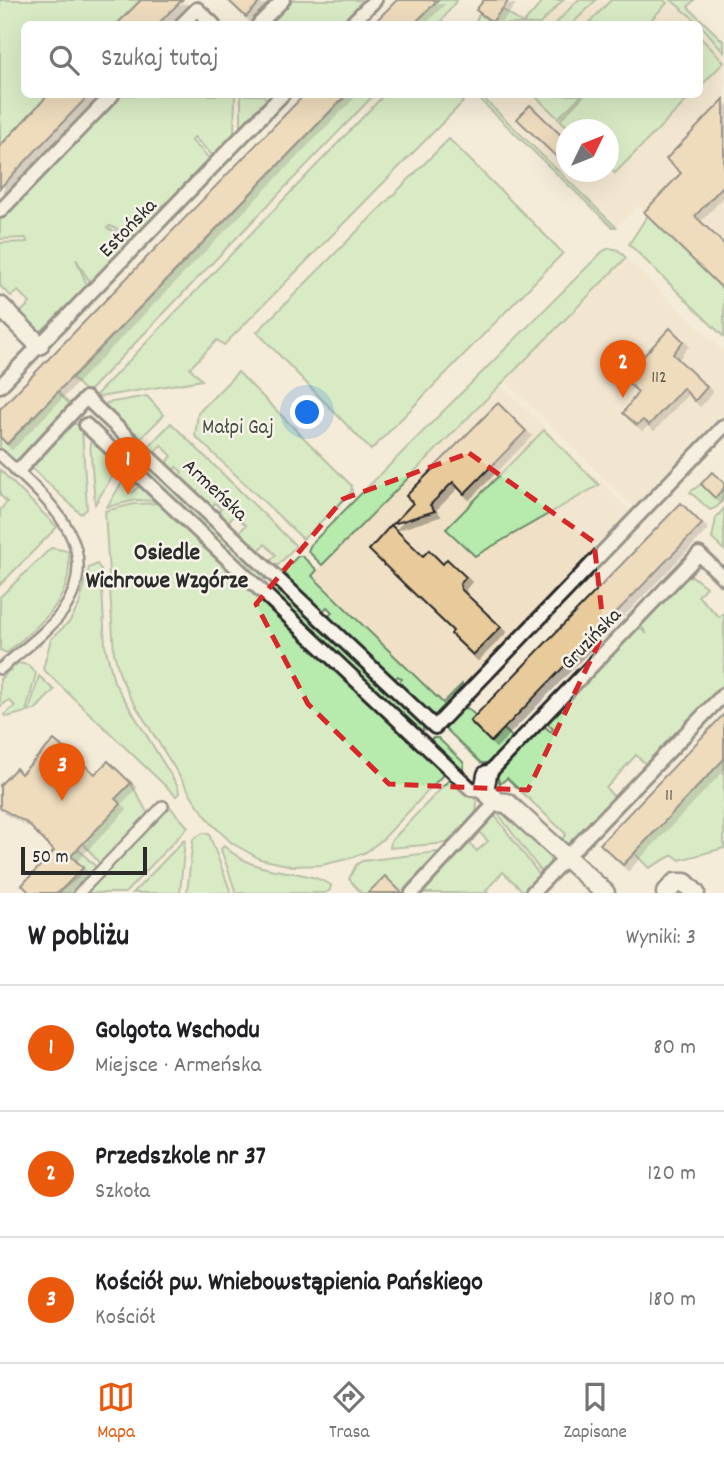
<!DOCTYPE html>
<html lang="pl">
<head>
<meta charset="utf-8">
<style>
  body { margin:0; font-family:Dekko,sans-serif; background:#f2f2f2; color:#202124 }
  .compass { position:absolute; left:556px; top:119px; width:63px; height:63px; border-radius:50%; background:#fff; box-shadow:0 7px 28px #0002; rotate:47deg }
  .scale { position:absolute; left:21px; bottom:18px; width:126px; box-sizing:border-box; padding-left:7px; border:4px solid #2b2b2b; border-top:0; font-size:19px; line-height:24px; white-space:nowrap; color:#2b2b2b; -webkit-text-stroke:5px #f7f3e8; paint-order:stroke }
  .you { position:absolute; left:308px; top:413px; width:24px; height:24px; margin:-18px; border:5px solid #fff; border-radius:50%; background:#1a73e8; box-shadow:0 0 0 10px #1a73e833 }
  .badge { display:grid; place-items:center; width:46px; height:46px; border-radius:50%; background:#ea580c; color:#fff; font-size:23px; font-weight:700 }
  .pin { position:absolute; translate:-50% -58px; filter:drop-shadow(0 2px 4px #0008) }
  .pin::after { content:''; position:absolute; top:37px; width:24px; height:21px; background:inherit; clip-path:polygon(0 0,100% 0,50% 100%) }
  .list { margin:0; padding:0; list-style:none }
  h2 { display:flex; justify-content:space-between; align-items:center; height:91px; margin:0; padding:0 28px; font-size:30px }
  h2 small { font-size:23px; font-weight:400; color:#757577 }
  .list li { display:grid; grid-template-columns:46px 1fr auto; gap:21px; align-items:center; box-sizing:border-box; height:126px; padding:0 28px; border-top:2px solid #e0e0e0 }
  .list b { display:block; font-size:26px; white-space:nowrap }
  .list p { margin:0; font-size:23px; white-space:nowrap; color:#757577 }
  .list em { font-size:23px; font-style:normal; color:#757577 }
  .icon { flex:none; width:38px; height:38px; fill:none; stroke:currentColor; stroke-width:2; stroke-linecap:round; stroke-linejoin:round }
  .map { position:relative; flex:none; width:724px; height:893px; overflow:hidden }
  .search { position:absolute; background:#fff; box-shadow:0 7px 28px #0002; left:21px; right:21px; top:21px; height:77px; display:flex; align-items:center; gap:18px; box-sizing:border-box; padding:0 24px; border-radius:10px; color:#757577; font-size:26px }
  .sheet { height:469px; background:#fff }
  nav { display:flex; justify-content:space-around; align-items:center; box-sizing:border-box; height:98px; border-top:2px solid #e0e0e0; background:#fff; font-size:19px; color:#757577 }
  nav a { display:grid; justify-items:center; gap:4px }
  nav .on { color:#ea580c }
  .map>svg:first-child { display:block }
</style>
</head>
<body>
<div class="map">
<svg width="724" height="893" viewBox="0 0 724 893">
  <defs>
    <filter id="shadow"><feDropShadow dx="5" dy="5" stdDeviation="0" flood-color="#0004"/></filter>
  </defs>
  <rect width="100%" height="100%" fill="#f4ebd9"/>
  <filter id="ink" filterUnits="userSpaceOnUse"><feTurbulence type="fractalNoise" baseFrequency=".0143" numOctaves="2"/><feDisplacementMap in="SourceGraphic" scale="14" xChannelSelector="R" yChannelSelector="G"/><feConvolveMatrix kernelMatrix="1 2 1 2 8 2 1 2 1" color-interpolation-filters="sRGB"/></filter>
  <g filter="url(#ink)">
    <g fill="#f0e1c6" fill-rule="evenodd">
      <path d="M563,0h108l25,24h-156z"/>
      <path d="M700,28l24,24v238l-86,-84 -22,21 -136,-132 220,-1zM566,130h42v42h-42z"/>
      <path d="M626,258l98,94v64l-89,93 -130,-128z"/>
      <path d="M501,385l131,127 -189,192 -132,-128z"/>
    </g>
    <g fill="#b6ebad" stroke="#708b6c" stroke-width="2">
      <path d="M0,0h141l-24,24h-93v70l25,1 -49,51z"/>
      <path d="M292,0h74l-24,24h-74z"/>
      <path d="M438,0h19l-18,24h-25z"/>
      <path d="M544,0h19l-23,24h-65l5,-12 22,-3 21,15z"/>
      <path d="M578,0h18l-24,24h-17z"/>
      <path d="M611,0h53l3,3 -20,21h-59z"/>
      <path d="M671,0h23l-6,7 36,35v10l-24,-28z"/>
      <path d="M700,37l24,25 -24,25z"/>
      <path d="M385,94l71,1 7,7 -239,243 -7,-5 -27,28 12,12 -103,17 -3,-2z"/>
      <path d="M585,94h107v1l-77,78 -6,-6 -1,-37 -38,-1 -10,-9z"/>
      <path d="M118,95h117l-1,42 -20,20 -20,-20 -2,4 19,19 -75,77 -26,-11 -3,2 27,12 -43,44 -15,-25 12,28 -39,41 -10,3 -20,-17 11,-11 -12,-12 -7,5 -11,-10v-43l27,-1 -1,-4 -26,1v-22z"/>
      <path d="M241,95h22l5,5 -27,29z"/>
      <path d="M347,95h27l-287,298 -15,-15z"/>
      <path d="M475,95h5l136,132h-4z"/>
      <path d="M534,95h48l-24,23z"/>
      <path d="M449,139l114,114 -192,197 -114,-118z"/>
      <path d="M648,215l76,75v47l-95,-93z"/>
      <path d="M610,248l8,2 8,8 -304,307 -14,-14 3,-7 292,-293z"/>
      <path d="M238,372l113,113 1,6 -49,48 -108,-103 3,-23z"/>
      <path d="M58,392l13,14 -51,54h-8l-12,-12v-11l8,7z"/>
      <path d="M147,396l17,19 -23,23 -36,-32 2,-3z"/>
      <path d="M171,423l125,123 -18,19 -9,-3 7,-7 -11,-11 -7,8 -19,-19 7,-8 -11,-10 -8,7 -10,-9 4,-4 -6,-6 -4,4 -32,-31 3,-4 -6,-5 -3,4 -8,-7 7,-8 -11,-11 -7,8 -6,-6z"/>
      <path d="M72,424h6l4,5 5,80 -6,5 -52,-48z"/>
      <path d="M544,430l55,55 -124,71 -29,-27z"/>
      <path d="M93,438l27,26 -25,40 -5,-61z"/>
      <path d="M142,459l121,113 1,8 -5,1 -123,-117z"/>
      <path d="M0,470l57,57 -57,58v-75l7,-8 -7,-7z"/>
      <path d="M126,476l13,6 -9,8 2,3 9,-9 19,17 -24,-1 -29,7z"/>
      <path d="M701,484l14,14 9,-10c0,11 -3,19 -14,22l-20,-18z"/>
      <path d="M162,503l279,264 1,9 -59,63 -17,13 -15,6 -29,7 -30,1 -32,-7 -28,-16 -20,-19 -17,-23 -66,-106 -9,-20 -6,-22 -9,-142 29,-7z"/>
      <path d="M724,508v42l-12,-11 4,-21z"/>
      <path d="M51,548l17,3c8,49 -29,73 -61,102l-7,-3v-53z"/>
      <path d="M298,556h4l15,14 -5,6 131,127 19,-19 3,6 -28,27 -5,-1 -34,-32 4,-5 -4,-3 -4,4 -66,-62 4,-6 -5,-5 -5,5 -38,-36 -1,-5z"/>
      <path d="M97,564l4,6 4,75 9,37 64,105 1,6 -3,3 -133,-127 8,-30 19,-18 9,-16 10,-37z"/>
      <path d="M692,576l14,11 -8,9 21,21 5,-4v72l-76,81 -12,-11 -30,33 10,11 -42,42 -7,3 -6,-3 5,-7 -59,-56 -7,6 -3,-8 3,-7 42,-45 9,8 2,-3 -8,-8 92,-95 10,8 -8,-11 44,-45z"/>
      <path d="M272,584l4,1 147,139v8l-154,-140z"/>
      <path d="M18,663l10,2 8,8 -10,39 -19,5 -3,-2 11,-9 -6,-6 -9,7v-28z"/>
      <path d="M39,676l15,14 -19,20 -6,1z"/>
      <path d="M463,704l13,12 -6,6 21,20 13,-13 9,9 -25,25h-7l-37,-36z"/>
      <path d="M432,738h6l26,25 -1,7 -4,1 -29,-28z"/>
      <path d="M724,759v89l-44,12 -7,-5 -24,13 -15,-15z"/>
      <path d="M450,779h5l22,22 -1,13 -28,29 -58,5 1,-7z"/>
      <path d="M131,783l17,31 -48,50 -17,-21 37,-39 -5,-5z"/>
      <path d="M169,806l19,21 -63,66h-39z"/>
      <path d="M503,812l46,43 2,10 -8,9 -44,-59z"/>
      <path d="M492,817h4l45,60 -16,16 -22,-21 -17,18 2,3h-69l49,-51 9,9 11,-10 -10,-10z"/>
      <path d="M203,833l6,1 22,59h-44l6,-54z"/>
      <path d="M185,838l-5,55h-47l52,-54z"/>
      <path d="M224,846c37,34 73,19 107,39l-1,5 -5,3h-89l-15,-44z"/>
      <path d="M78,849l18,18 -24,26h-14l21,-17 -2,-3 6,-6 -12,-11z"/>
      <path d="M437,852l4,3 -36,38h-44l-12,-14 7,-14 6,-4z"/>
    </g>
    <g fill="#e8ca9b" stroke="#2b2b2b" stroke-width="2" filter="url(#shadow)">
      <path d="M141,0h41l-24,24h-41z"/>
      <path d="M228,0h34l-16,17z"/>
      <path d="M397,0h41l-24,24h-41z"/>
      <path d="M484,0h25l-17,22 -16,-12z"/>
      <path d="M49,94h41l-90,94v-42z"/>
      <path d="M305,94h42l-340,350 -7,-7v-28z"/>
      <path d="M724,99v86l-29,31 29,28v46l-80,-78 37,-39 -15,-14z"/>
      <path d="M530,105l36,35v26l-49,-47z"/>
      <path d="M670,328l13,13 -10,13 34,33 -12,14 -12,-13 -34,37 -6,-5 -6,5 -14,-12 15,-21 -27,-26 12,-14 12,13z"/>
      <path d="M498,403l28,28 -62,63 -11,-12 -23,23 5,6 -42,13 20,-21 -7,-7z"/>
      <path d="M712,472l12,11v5l-9,10 -14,-14z"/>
      <path d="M681,503l21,21 -211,218 -21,-21z"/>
      <path d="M391,525l32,31 6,-6 14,14 4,-5 19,18 -6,7 1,5 40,38 -28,28 -22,-21 2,-3 -84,-81z"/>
      <path d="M724,714v45l-101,106 -23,-21z"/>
      <path d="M54,740l41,34 13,-13 23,22 -16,16 6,5 -50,52 12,12 -25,25h-28l-8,-8 32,-34 -27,-28 -27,-15v-23l16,-17 5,6z"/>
      <path d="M385,876l17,17h-34z"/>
    </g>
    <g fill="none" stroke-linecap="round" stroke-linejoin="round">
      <defs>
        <g id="service">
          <path d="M0,455c43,41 108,90 63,156 -16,22 -42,40 -63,58"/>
          <path d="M79,893l84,-87"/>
        </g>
        <g id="pedestrian">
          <path d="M182,24l15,-15 16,15"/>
          <path d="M259,24l24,-24"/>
          <path d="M351,24l24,-24"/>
          <path d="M0,211l113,-117"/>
          <path d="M0,386l283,-292"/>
          <path d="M86,425l385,364 13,1"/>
          <path d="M18,471l68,-73 349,329 289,-301"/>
          <path d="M487,775l212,-221 25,24"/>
          <path d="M412,893l79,-85"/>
          <path d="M532,893l192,-199"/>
        </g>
        <g id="minor">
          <path d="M0,306l39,39"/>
          <path d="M487,775l-3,15 13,12 10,1 98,90"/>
          <path d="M666,893l9,-10h10l10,10"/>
        </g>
      </defs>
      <use href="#service" stroke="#2b2b2b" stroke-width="14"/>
      <use href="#pedestrian" stroke="#2b2b2b" stroke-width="18"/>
      <use href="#minor" stroke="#2b2b2b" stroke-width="23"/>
      <use href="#service" stroke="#f7f3e8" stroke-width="9"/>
      <use href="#pedestrian" stroke="#f7f3e8" stroke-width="12"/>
      <use href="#minor" stroke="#f7f3e8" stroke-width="18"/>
    </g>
  </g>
  <path d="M0 0H724V893H0ZM469,453l125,89 10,90 -76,158 -139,-6 -81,-80 -52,-100 87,-105z" fill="#f4ebd9" fill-opacity=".55" fill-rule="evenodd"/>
  <path fill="none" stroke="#d62828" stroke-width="5" stroke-dasharray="14 9" stroke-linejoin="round" d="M469,453l125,89 10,90 -76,158 -139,-6 -81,-80 -52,-100 87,-105z"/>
  <g text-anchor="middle" stroke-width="5" stroke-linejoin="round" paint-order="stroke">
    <g font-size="18" fill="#5a5347">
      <text x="659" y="382">112</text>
      <text x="669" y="800">11</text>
    </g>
    <g font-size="21" fill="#2b2b2b" stroke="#f7f3e8">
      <text transform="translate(127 227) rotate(-46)" y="7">Estońska</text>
      <text transform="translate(216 489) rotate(43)" y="7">Armeńska</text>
      <text transform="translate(590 638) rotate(-46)" y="7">Gruzińska</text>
    </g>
    <g font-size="21" fill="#475145" stroke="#f7f3e8">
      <text x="238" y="433">Małpi Gaj</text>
    </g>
    <g font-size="24" font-weight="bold" fill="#2b2b2b" stroke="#f7f3e8">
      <text x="167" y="559">Osiedle<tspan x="167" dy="28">Wichrowe Wzgórze</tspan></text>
    </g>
  </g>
</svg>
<svg class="compass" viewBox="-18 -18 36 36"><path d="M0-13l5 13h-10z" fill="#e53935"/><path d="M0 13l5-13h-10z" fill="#757577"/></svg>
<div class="scale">50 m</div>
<div class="you"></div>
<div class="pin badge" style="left:128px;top:495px">1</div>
<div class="pin badge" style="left:623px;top:398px">2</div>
<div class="pin badge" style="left:62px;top:801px">3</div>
<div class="search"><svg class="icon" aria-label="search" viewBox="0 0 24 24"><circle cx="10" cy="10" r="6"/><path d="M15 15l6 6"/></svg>Szukaj tutaj</div>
</div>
<section class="sheet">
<h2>W pobliżu<small>Wyniki: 3</small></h2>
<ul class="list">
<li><span class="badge">1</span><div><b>Golgota Wschodu</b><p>Miejsce · Armeńska</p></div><em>80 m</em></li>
<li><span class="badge">2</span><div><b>Przedszkole nr 37</b><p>Szkoła</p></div><em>120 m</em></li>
<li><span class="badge">3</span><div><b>Kościół pw. Wniebowstąpienia Pańskiego</b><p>Kościół</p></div><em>180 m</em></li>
</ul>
</section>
<nav>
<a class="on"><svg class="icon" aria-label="map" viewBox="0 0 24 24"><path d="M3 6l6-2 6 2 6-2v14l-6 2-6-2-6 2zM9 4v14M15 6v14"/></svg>Mapa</a>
<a><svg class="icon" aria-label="directions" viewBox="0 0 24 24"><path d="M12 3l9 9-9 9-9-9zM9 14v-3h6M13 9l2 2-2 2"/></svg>Trasa</a>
<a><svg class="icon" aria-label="saved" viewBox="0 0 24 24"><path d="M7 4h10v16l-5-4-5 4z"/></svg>Zapisane</a>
</nav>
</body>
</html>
